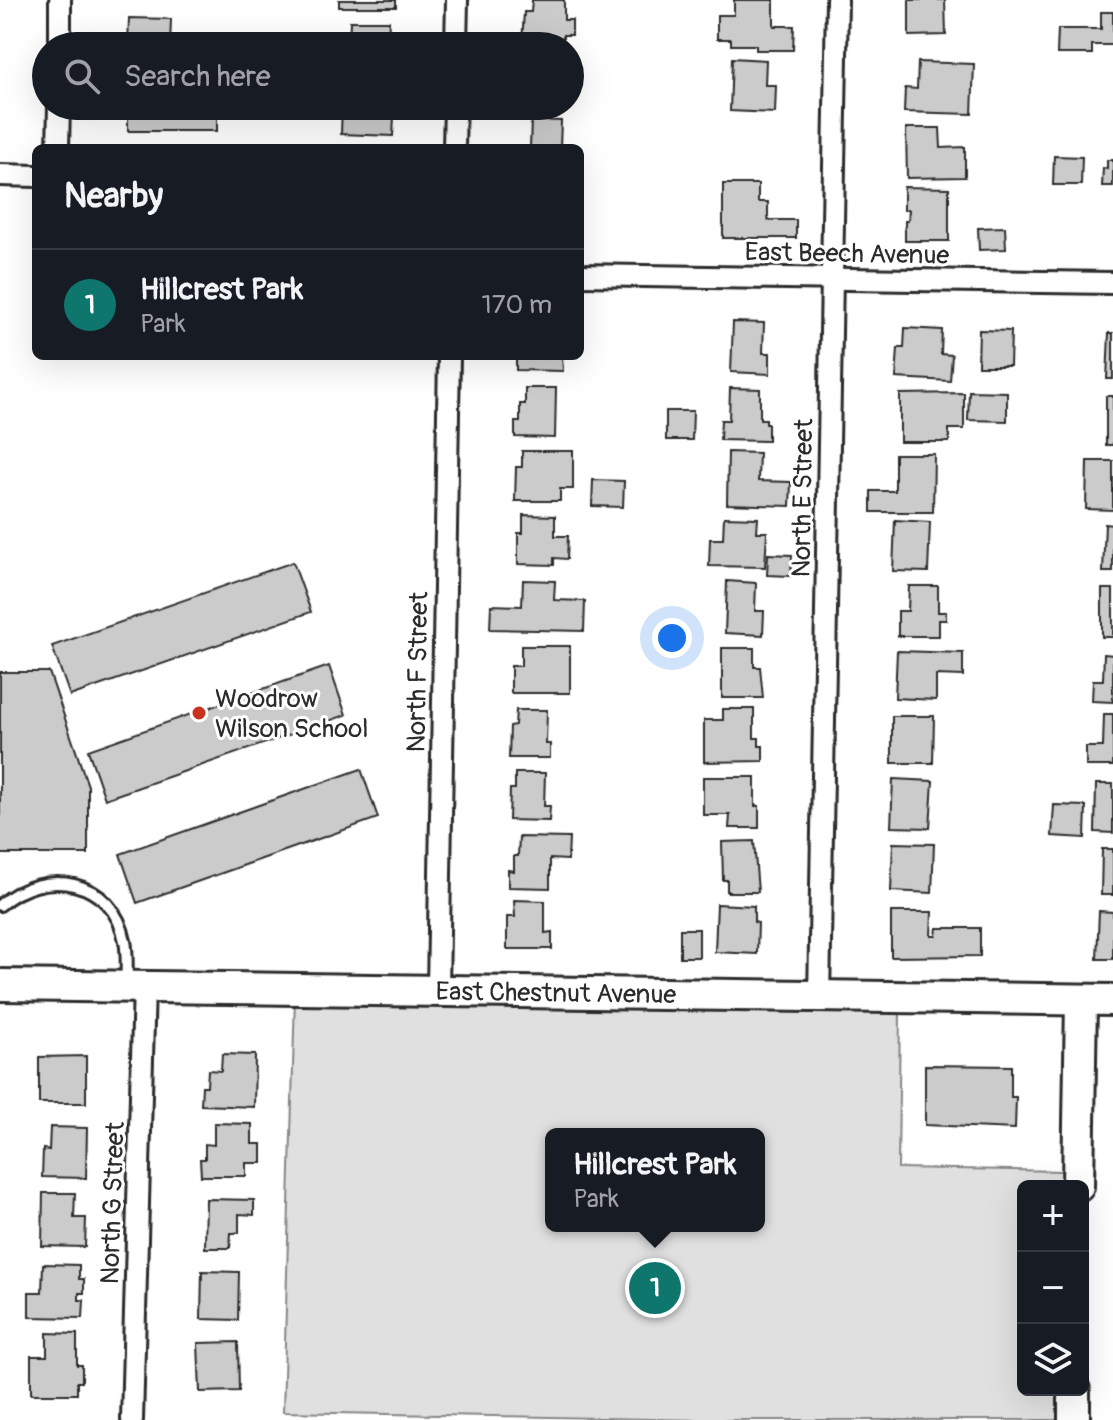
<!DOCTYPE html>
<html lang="en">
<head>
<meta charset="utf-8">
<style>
  body { margin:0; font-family:Pangolin,sans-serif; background:#20242c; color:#f1f3f6 }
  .controls { position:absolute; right:24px; bottom:24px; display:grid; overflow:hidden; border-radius:12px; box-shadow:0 8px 32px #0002 }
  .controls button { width:72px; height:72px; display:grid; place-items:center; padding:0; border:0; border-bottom:2px solid #363941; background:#171b24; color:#f1f3f6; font:40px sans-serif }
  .you { position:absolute; left:672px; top:638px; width:28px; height:28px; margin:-20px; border:6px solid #fff; border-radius:50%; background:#1a73e8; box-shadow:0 0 0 12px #1a73e833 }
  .badge { display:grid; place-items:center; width:52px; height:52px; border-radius:50%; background:#0f766e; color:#fff; font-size:26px; font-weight:700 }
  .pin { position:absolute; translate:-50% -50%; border:4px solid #fff; box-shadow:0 2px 8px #0006 }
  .popup { position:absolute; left:545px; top:1128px; width:220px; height:104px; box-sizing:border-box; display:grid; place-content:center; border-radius:12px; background:#171b24; filter:drop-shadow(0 2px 6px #0005); font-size:26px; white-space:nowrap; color:#9ea1a6 }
  .popup b { font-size:30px; color:#f1f3f6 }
  .popup::after { content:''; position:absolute; left:50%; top:100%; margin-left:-16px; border:16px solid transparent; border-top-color:#171b24 }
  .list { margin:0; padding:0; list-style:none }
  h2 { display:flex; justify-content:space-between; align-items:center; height:104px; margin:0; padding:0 32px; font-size:34px }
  h2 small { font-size:26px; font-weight:400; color:#9ea1a6 }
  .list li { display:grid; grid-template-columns:52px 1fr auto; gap:24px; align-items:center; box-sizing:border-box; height:112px; padding:0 32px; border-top:2px solid #363941 }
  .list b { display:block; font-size:30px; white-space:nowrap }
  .list p { margin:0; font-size:26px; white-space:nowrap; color:#9ea1a6 }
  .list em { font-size:26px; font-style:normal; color:#9ea1a6 }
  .icon { flex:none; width:44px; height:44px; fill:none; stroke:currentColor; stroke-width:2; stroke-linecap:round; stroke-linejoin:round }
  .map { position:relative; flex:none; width:1113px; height:1420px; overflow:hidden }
  .search { position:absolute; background:#171b24; box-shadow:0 8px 32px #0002; left:32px; top:32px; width:552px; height:88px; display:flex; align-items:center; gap:20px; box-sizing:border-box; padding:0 28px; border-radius:44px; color:#9ea1a6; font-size:30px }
  .panel { position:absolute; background:#171b24; box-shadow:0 8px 32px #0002; left:32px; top:144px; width:552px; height:216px; border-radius:12px }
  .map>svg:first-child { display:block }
</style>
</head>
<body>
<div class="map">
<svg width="1113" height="1420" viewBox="0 0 1113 1420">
  <rect width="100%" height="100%" fill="#fff"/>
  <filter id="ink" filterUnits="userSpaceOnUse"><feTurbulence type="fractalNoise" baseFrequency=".0125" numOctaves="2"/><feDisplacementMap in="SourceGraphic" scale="16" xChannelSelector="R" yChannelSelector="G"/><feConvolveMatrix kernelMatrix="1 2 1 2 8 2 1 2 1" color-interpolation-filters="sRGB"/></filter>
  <g filter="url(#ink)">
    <path fill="#e0e0e0" stroke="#868686" stroke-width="2" fill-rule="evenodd" d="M295,997l605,14 -2,157 165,3v15h-40v204h37l-1,30h-354l-422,-8zM551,1134h208v92h-208z"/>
    <g fill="#cbcbcb" stroke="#2b2b2b" stroke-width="2">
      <rect x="339" y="0" width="57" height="7"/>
      <path d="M532,0h32v20h8v15h-9v9l-41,-1 2,-31h7z"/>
      <path d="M734,0h40v26h20l-1,24h-37v-5h-25v-6h-14v-24h17z"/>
      <path d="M909,0h36l1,35 -37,1z"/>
      <path d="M1101,12h12v33h-21v9h-35l1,-25h43z"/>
      <path d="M129,18l42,1 -1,27h-42z"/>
      <path d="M350,21h39l-1,16h8v9h-47z"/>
      <path d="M732,58l34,2 -1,25h11l-1,28 -45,-2z"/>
      <path d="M918,62l56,2 -2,50 -68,-2 1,-24 12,1z"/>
      <rect x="128" y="106" width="89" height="25"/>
      <path d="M342,106h47v10h5l-1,20 -52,-2z"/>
      <path d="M531,120l30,1 -1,27h-30z"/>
      <path d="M906,128h34l1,20 24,-1v30l-58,1z"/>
      <path d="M1054,156l28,1 -1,28h-28z"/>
      <path d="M1107,160h6v26h-11l1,-18 4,1z"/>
      <path d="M723,184h35v18h10v18h28v18h-73z"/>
      <path d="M904,187l45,1v53h-44v-20h3l1,-11h-5z"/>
      <path d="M1005,227l1,22 -27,1 -1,-22z"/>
      <path d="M733,322l31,1 -1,30h7v21l-39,-2z"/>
      <path d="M905,328l37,2 -1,24 11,1 -2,26 -54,-3 2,-30h6z"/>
      <path d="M979,330l32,1 -1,35h-32z"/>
      <path d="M1109,333h4v46h-6z"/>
      <path d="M516,356h46l1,15 -47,-1z"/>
      <path d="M525,388h31l-1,50 -40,-1v-15h5v-18h5z"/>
      <path d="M730,388l30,1v30h6v5h2v17l-48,-1 1,-20h8z"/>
      <path d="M969,391l38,1v29l-39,-1z"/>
      <path d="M964,393v36h-15v13h-49v-48z"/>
      <rect x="1106" y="396" width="7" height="49"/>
      <path d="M666,411h27l-1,29h-26z"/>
      <path d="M522,451h51v38h-13v12h-45l1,-34h6z"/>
      <path d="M728,452l31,1 -1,28 33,1 -1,24 -63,-2z"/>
      <path d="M895,454h39l-1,58h-62v-21h24z"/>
      <path d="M1087,461h26v49l-27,-1z"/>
      <path d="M593,480l31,1 -1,26 -31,-1z"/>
      <path d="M523,515l32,1v20h13l-1,23 -13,-1v7l-36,-1v-31h5z"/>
      <path d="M724,517l34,1 -1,14h10l-2,35 -56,-1 1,-27h13z"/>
      <path d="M895,520l35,2 -2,50 -35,-1z"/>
      <path d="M1105,524l8,1v47h-10z"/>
      <path d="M768,554l24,1 -1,21 -24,-1z"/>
      <path d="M293,562l18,50 -241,84 -18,-50z"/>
      <path d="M523,580l32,1 -1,19 31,1 -1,30 -94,-2 1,-24 31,1z"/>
      <path d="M727,581l29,2 -1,28h9l-1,24 -38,-2z"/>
      <path d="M909,586h29v26h8v8h-7v16h-41v-25h10z"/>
      <rect x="1102" y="589" width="11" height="48"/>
      <path d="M521,646h49v47h-59v-27h10z"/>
      <path d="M722,648h32v19h6l3,31h-41z"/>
      <path d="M897,651l66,2v23l-27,-1v25l-41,-2z"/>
      <path d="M1104,654l9,1v47l-21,-1 1,-21h10z"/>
      <path d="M329,666l17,49 -241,84 -17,-49z"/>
      <path d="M0,672h49l39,114v68h-88z"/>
      <path d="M723,709h31v29h5v8h4v15l-59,1v-42h19z"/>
      <path d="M516,710h31l-1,34h4v14h-41l1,-32 5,-1z"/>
      <path d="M1104,714h9v52h-27v-19h17z"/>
      <path d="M892,716h42l-1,47h-41z"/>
      <path d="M361,769l17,49 -241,85 -17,-49z"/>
      <path d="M515,773h30l-1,33h6l-1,15 -40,-1 1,-31h5z"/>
      <path d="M703,777h52v29h4v22h-30l1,-13h-27z"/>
      <path d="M893,779l40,2 -3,47 -39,-1z"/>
      <path d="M1096,784h17v49l-18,-1z"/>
      <path d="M1054,805l32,1 -1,32 -33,-2z"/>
      <path d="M519,837l50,1 -1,22 -18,-1v29l-42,-1v-17l6,1v-15h4z"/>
      <path d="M754,841l4,51h-31v-12h-4l-1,-38z"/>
      <path d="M893,843l41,1 -2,49 -41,-2z"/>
      <path d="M1102,849h11v46h-12z"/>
      <path d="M514,900l31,1v32l7,-1v17h-45v-32h8z"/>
      <path d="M717,904l37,2v16l4,1 -1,31 -42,-2z"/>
      <path d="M1099,911l14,1v47h-16z"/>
      <path d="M891,912h41l-1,24h5l1,-8h43v28l-89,1z"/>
      <rect x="680" y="929" width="19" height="28"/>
      <path d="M222,1054l33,1 -1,52 -53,-2 1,-19h5l1,-16 13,1z"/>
      <path d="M86,1056v47h-47v-46z"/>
      <path d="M925,1065l86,1v31h5l-1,32 -90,-4z"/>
      <path d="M214,1123l38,1v20h10v19h-16v13h-45l-1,-17h5v-15l9,1z"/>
      <path d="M50,1127l37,1 -1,50 -44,-1 1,-28 6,1z"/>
      <path d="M43,1193h32l-1,25h12l-1,29 -43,-1z"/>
      <path d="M206,1199l48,1v15l-15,-1v19h-8l-1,15h-25z"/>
      <path d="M43,1264l36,1v14h5v14h-5v7h5l-1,18 -54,-1v-25h13z"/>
      <path d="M202,1271l37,1 -1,48 -37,-1z"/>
      <path d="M47,1333l30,1v31h5v17h-5v12h-46v-38h16z"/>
      <path d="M238,1342l1,49 -39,1 -2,-49z"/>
    </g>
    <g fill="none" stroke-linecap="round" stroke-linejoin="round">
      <defs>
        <path id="lane" d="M0,905c44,-38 113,-27 125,36 3,14 1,30 2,44"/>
        <g id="street">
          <path d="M60,46v-46"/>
          <path d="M456,46l1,-46"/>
          <path d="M58,148l1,-42"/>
          <path d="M454,148l1,-42"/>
          <path d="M0,175l36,1"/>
          <path d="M580,275l533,8"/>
          <path d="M438,989l11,-633"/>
          <path d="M819,998l18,-998"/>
          <path d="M132,1420l12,-434"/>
        </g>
        <g id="secondary">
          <path id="s1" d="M0,985l1113,15"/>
          <path d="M1078,1186l3,-186"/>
          <path d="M1074,1420v-30"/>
        </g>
      </defs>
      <use href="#lane" stroke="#2b2b2b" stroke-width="16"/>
      <use href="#street" stroke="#2b2b2b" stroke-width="26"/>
      <use href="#secondary" stroke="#2b2b2b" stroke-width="36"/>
      <use href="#lane" stroke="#fff" stroke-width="10"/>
      <use href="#street" stroke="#fff" stroke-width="20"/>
      <use href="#secondary" stroke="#fff" stroke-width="30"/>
    </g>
  </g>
  <circle fill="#c8321e" stroke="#fff" stroke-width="3" cx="199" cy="713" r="8"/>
  <g text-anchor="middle" stroke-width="6" stroke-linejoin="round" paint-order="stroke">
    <g font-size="26" fill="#2b2b2b" stroke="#fff">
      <text transform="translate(847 253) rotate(1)" y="9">East Beech Avenue</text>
      <text transform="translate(802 498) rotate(-89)" y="9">North E Street</text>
      <text transform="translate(417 672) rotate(-89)" y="9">North F Street</text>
      <text dy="9" stroke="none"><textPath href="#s1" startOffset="556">East Chestnut Avenue</textPath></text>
      <text transform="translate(112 1203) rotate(-88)" y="9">North G Street</text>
    </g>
    <g font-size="26" fill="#2b2b2b" stroke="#fff" text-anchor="start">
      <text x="215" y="707">Woodrow<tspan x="215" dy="30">Wilson School</tspan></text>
    </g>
  </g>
</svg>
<div class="controls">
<button>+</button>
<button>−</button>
<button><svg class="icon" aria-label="layers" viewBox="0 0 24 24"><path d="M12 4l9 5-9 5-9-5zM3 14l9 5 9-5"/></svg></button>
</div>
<div class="you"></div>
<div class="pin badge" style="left:655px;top:1288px">1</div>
<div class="popup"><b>Hillcrest Park</b>Park</div>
<div class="search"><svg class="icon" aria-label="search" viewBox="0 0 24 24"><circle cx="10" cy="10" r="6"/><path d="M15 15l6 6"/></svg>Search here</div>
<section class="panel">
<h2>Nearby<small></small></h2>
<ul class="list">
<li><span class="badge">1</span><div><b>Hillcrest Park</b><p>Park</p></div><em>170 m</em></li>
</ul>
</section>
</div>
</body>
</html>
